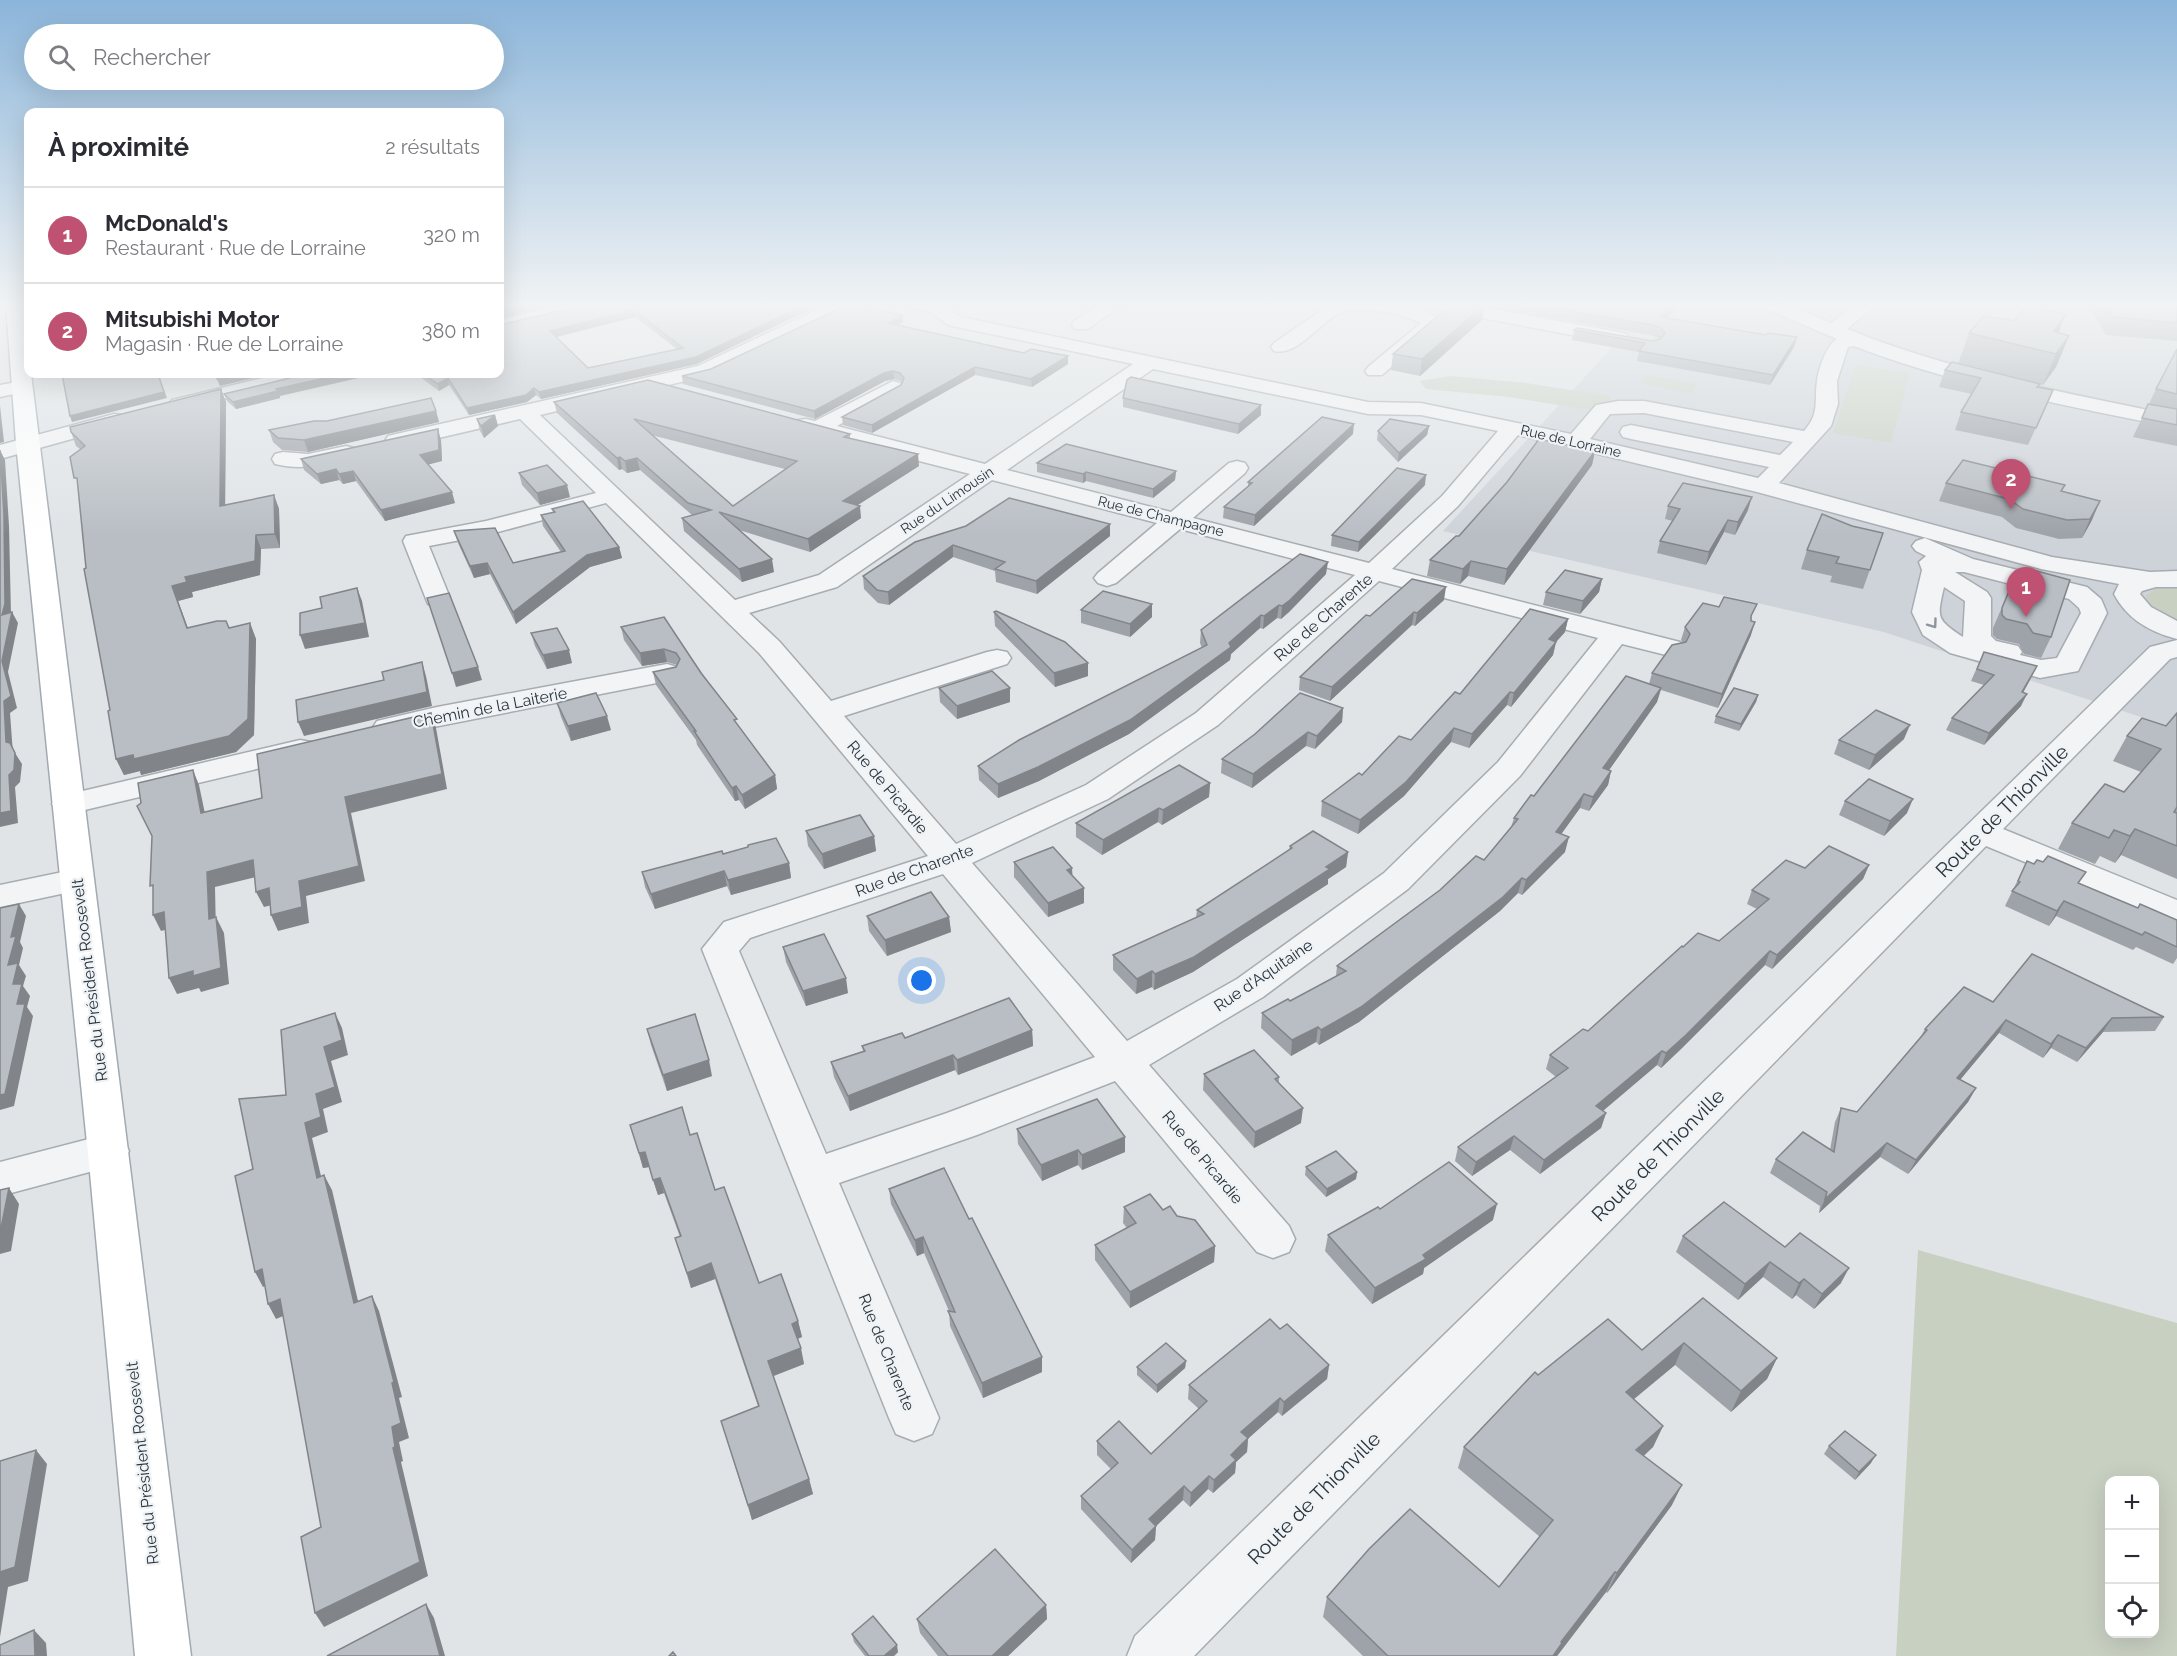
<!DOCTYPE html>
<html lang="fr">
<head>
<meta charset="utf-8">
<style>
  body { margin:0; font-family:Raleway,sans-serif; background:#f7f7f7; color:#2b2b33 }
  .controls { position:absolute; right:18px; bottom:18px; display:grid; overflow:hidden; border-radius:12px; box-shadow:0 6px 24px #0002 }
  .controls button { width:54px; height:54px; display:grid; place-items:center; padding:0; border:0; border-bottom:2px solid #e1e1e2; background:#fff; color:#2b2b33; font:30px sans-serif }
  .you { position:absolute; left:922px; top:981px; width:21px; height:21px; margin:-15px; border:4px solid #fff; border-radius:50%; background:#1a73e8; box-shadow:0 0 0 9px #1a73e833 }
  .badge { display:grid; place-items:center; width:39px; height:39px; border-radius:50%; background:#bf5272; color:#fff; font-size:20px; font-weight:700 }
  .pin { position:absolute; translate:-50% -50px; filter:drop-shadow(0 2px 3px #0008) }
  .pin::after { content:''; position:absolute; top:32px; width:21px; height:18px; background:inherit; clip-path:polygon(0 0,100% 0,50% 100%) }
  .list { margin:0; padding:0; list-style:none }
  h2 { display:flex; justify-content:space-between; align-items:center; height:78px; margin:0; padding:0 24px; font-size:26px }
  h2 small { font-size:20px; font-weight:400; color:#7c7c81 }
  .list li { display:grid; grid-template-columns:39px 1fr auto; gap:18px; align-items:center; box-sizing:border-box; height:96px; padding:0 24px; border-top:2px solid #e1e1e2 }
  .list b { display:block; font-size:22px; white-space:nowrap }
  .list p { margin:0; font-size:20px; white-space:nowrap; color:#7c7c81 }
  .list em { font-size:20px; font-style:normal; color:#7c7c81 }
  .icon { flex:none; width:33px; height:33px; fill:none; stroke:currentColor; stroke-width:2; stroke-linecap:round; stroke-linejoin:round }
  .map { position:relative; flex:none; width:2177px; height:1656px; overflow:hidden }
  .search { position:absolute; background:#fff; box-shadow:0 6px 24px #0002; left:24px; top:24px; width:480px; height:66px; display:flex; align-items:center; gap:15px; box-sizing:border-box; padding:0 21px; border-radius:33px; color:#7c7c81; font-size:22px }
  .panel { position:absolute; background:#fff; box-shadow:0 6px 24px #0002; left:24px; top:108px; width:480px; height:270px; border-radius:12px }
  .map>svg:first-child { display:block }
</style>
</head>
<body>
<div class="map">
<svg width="2177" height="1656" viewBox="0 0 2177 1656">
  <rect width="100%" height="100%" fill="#e0e4e7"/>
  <path fill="#ced3d9" d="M1692,303h485v426l-293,-97 -441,-101 200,-217z"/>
  <g fill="#c8d0c2" fill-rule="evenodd">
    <path d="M1856,365l54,9 -19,69 -58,-10z"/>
    <path d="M1451,376l75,7 83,13 4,8 -22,6 -82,-13 -83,-8 -7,-8z"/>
    <path d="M1652,376l41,7 4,2 -4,7 -6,1 -45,-10 4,-6z"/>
    <path d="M2177,587v36c-11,-6 -30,-12 -31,-27l11,-8z"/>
    <path d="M1918,1250l259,73v333h-281zM2110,1480h44v154h-44z"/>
  </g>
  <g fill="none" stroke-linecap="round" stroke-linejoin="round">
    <defs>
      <g id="minor">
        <path d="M567,303h31l-3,4 -95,23v-10z"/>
        <path d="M831,303h24l-3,4 -141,68 -171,40 195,185 84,-25 151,-101 -172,-44 -3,-5 3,-5 8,-1 9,2 78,-40 7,2 3,4 -3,4 -63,35 148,38 148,-100 -185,-39 -17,-13 -24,-5 -3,-4h35l22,14 407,85 53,1 150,31 25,-29 22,-4h26l160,30c16,-18 10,-29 13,-50 1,-11 10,-37 20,-42l-75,-32 -3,-4h25l47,20 27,-20h20l-31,26c107,43 218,64 330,87v12c-109,-22 -219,-42 -323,-82l-6,1 -11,34 1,23 -7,22 -52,57 273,74 98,15 27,-1v16h-21l-14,4 -2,3 11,13 26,14v18c-27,-7 -50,-20 -63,-45l5,-10 -78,-15 -284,-77 -239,-57 -60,71 -66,63 288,73 4,6 -4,6 -10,2 -48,-12 -102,132 -112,113 -145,108 -114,68 140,161 6,13 -6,13 -16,6 -16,-6 -142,-171 -138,54 -138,48 100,235 -7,16 -18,7 -18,-7 -7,-16 -187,-469 22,-27 204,-66 -169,-203 -153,-150 -119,32 -58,11 21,52 -4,6 -9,2 -9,-2 -25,-63 3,-5 80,-15 110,-28 -76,-74 -124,29 -8,-2 -3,-5 3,-5 8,-2 302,-68zM1153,369l215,45 53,1 77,16 -56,65 -73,67 -176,-45 52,-45 3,-5 -3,-5 -8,-2 -8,2 -58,49 -164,-42zM1644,413l149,29 -13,13 -149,-30 -8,2 -3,5 3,5 8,2 138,28 -11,11 -168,-39 20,-25zM992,480l165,43 -59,50 -4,5 4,5 9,3 9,-3 64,-54 175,46 -159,138 -110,72 -130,59 -112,-128 163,-52 4,-6 -4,-6 -10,-2 -10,2 -156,49 -52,-60 -30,-28 88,-26zM1379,581l219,57 -100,124 -114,111 -147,106 -110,62 -155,-178 136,-64 110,-74zM943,874l152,183 -148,56 -121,41 -87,-203 11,-13z"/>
        <path d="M1103,303h22l-37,26h-14l-2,-4 2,-4z"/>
        <path d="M1332,303c28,0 92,-6 109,20l-59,52h-14l-3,-4 3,-4 53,-44c-21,-9 -52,-16 -75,-12 -23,5 -46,46 -72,40l-3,-4 3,-4z"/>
        <path d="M1432,303h27l160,29 7,2 3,4 -3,4 -7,2 -179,-34 -6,-1z"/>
        <path d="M279,374h33l-3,4 -130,32 -7,-2 -3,-4 3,-4z"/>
        <path d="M22,381l7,2 3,4 -3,4 -29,6v-12z"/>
        <path d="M114,414l8,1 3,5 -3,5 -122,34v-14z"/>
        <path d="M346,446l8,2 3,5 -3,5c-27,6 -52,13 -79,6l-3,-5 3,-5 8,-2 25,2z"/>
        <path d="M1925,538l48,21 114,28 14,12 6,14 -29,58 -38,7 -90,-25 -27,-18 -11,-23 10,-42 -3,-8 7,-6 -10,-5 -4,-5 4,-5zM1955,572h9l105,27 10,9 2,5 -24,45 -16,2 -21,-5 2,-3 -4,-6 -22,-5 -5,-5v-38l-4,-6zM1944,587l21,14 -2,36c-27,-18 -26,-19 -19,-50z"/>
        <path d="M2177,640v17l-7,2 -167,170 174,71v25l-191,-79 -792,810h-67l8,-20 1015,-989z"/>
        <path d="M667,664l10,3 4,6 -4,6 -289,57 -11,-3 -4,-6 4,-6 60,-14z"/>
        <path d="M300,740l11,2 4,7 -4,7 -243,58 -11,-3 -5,-7 5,-7z"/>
        <path d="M77,869l12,3 5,8 -5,8 -89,19v-22z"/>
        <path d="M108,1134l15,5 6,12 -6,12 -123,33v-34z"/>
      </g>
      <path id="major" d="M6,303h18l4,71h3l160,1282h-56l-45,-483 -74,-730z"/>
    </defs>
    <use href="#minor" stroke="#a6acb1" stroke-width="3"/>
    <use href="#major" stroke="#a1aab2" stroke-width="3"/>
    <use href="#minor" fill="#f2f4f6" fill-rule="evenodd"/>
    <use href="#major" fill="#fff" fill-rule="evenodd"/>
  </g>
  <g fill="#9ea3a9" fill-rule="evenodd">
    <path d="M593,303h230l-126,61 -156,35 -5,-4 -9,7 -58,13 -20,-30 -10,6 -23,-17h84zM635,317l42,32 -89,19 -32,-31z"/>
    <path d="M1453,303h227l-13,15 99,17 31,2 -3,10 -24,38 -133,-24 2,-9 -67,-12 2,-10 78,11 8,-2 -1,-1 -9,-3 -166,-29 -2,14 -62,56 -29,-6 2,-16z"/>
    <path d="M2087,303h90v38l-71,-6z"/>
    <path d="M903,315v7l-5,3 126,28 44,3v8l-36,23 -57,-12 -103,58 -29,-8 -1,-8 59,-32 1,-2 -1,-2 -7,-2 -9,2 -70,38 -132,-35 -1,-8 29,-7z"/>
    <path d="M1969,333h89l11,3 -13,31 -13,18 -4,-1 -1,3 15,3 -25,55 -73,-15 6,-18 11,-18 -33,-7 6,-17 13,-6z"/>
    <path d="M2177,349v76l-28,-21 7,-15z"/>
    <path d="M224,394l56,2v2l-44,11 -9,-8z"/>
    <path d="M1123,398l138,17 -23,19 -115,-27z"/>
    <path d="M226,402l-1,103 49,-10 5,14 1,39 -19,1 -1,26 -68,17 1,5 -15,4 10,27h41l21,-5 6,16 -2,96 -18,17 -95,23 -1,-4 -16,4 -8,-16 -6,-49 -24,-142 -6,-119 -4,-3 -5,-14z"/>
    <path d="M554,402l296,32v4l69,28 -61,39 3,13 -51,34 -71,-22 35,42 -32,10 -58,-51 -2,-13 10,-3 -52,-45 -13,3 -5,-4 -3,1 -62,-57zM651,435l106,27 28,7 -52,37z"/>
    <path d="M436,411l3,11 -131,30 -26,-2 -9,-8 -4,-12 58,-9z"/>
    <path d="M495,415l3,11 -14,12 -4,-7 -3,-12z"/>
    <path d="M2142,418l35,7v21l-44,-9z"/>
    <path d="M1429,426l-2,9 -29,27 -21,-22 1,-9z"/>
    <path d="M1353,434l-99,92 -31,-8 1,-11 24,-20v-5z"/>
    <path d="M441,440l1,21 -14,3 27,39 -70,18 -29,-40 -13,3 -4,-4 -18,4 -17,-14 -3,-11z"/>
    <path d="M1595,451l-3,14 -88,120 -36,-9 -8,8 -33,-8 3,-16 29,-24z"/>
    <path d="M1037,463l139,8 -1,9 -22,18 -67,-17 -3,2 -46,-11z"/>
    <path d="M519,473l51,24 -30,8 -18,-20z"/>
    <path d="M1946,483l116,9 30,28 -10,18 -23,1 -43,-11 -14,-11 -63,-16z"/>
    <path d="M1425,485l-67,67 -27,-6 1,-11z"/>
    <path d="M1668,506l80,4 -13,25 -11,-3 -18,33 -49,-12 3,-12 13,-20 -8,-2z"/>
    <path d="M552,509l67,38 3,11 -32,9 -74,57 -26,-50 -16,4 -16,-35 -4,-12 59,32 48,-11 -18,-26 -2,-11 12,-3z"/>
    <path d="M1110,524v12l-73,58 -41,-12 -1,-11 -42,-14 -64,48 -11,-2 -14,-14 -1,-13 52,-34z"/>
    <path d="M1852,526l31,7 -20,56 -33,-7 2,-6 -31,-7 6,-19z"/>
    <path d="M1326,574l-37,38 -8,7 -4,-1 -14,11 -3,-1 -29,26 -1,6 -101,74 -90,47 -41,17 -19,-18 -1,-14 224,-118 -2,-5 1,-13z"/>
    <path d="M1602,579l-3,13 -19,22 -37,-9 3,-13z"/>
    <path d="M2014,579l37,58 -10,21 -17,-4 -5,-10 -22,-5 -4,-4v-7z"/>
    <path d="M1444,600l-29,26 -3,-1 -82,76 -31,-11 1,-13 70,-61z"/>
    <path d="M1152,604v13l-22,20 -49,-14v-13z"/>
    <path d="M994,612l94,64 -33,11 -60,-61z"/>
    <path d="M664,617l74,109 37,49 2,14 -32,20 -6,-9 -4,1 -38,-56 -1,-5 -40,-55 -3,-13 23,-5 1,-2 -10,-3 -25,4 -18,-26 -3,-13z"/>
    <path d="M1752,617l-1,4v14l-33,73 -57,-18 -4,12 -48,68 2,1 -3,14 -19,26 -9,-3 -19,26 4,18 -43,43 -4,-2 -18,18 -141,111 -40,23 -3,-3 -25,14 -30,-28 1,-15 28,-12 46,-25 1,-10 147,-106 27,-33 3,-9 20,-22 115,-112 3,-11 31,-30 -2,-3 4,-13z"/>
    <path d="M1568,619l-3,13 -9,10 -3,13 -42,52 -4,-2 -38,43 -18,-6 -47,54 -46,38 -37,-18 1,-15 40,-26 49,-35 49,-46z"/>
    <path d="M531,633l41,30 -25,6 -12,-23z"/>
    <path d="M1984,652l47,26 -8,14 -2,14 -37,39 -38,-15 6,-12 32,-33 -13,-4z"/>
    <path d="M939,688l71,14 -53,17 -17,-17z"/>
    <path d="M1758,695l-2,7 -17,29 -25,-8 2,-7z"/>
    <path d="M557,703l54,27 -40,11 -10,-24z"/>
    <path d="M1343,708l-1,14 -27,27 -9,-3 -54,42 -31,-15 1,-14z"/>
    <path d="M2177,713v166l-56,-24 -6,8 -15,-7 -5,8 -37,-15 14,-26 52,-31 17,-20 -28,-11 14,-25 39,-10z"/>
    <path d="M1904,739l-35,31 -35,-16 5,-14z"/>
    <path d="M1210,783l-1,14 -47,28 -4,-3 -56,33 -26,-18v-14z"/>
    <path d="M1845,801l62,12 -23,23 -45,-21z"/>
    <path d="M806,831l68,5 2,15 -52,18 -16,-23z"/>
    <path d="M1290,846l58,6 -2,15 -18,12v5l-135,88 -39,18 -2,-3 -16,7 -23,-24v-15l83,-37 1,-8 92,-60z"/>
    <path d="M723,854l66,9 2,15 -60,17 -4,-9 -72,23 -10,-22 -3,-15z"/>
    <path d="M2027,861l111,47 39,12v38l-4,6 -37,-17 -3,3 -77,-34 -7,10 -44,-20z"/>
    <path d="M1014,862l58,14 12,12v15l-36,14 -34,-40z"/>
    <path d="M1869,865l-6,14 -91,90 -7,-4 -84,84 -20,19 -4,-3 -54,46 3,2 -5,15 -61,46 -30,-24 -38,26 -17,-15 3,-14 98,-70 -10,-8 4,-14 38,-24 95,-84 36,-6 38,-32 -10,-5 5,-14 53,-22z"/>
    <path d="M867,916l82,1 2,15 -64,24 -18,-25z"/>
    <path d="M783,947l65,46 -42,13 -20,-44z"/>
    <path d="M1993,1002l171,15 -9,14 -52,1 -26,30 -26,-14 -8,10 -44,-25 -39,47 16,8 -8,14 -60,72 -28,-17 -61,56 1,-7 -50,-33 6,-14 54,-9 5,-28 6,-14 16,4 64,-76 4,-7z"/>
    <path d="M647,1029l65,47 -45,15 -16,-46z"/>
    <path d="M1032,1030l1,16 -75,29 -3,-5 -105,41 -16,-34 -3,-15 32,-11 -1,-5 43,-8z"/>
    <path d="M1204,1074l75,3v6l22,40 -47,25 -51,-58z"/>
    <path d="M630,1125l60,10 25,55 44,93 39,38 4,16 -4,2 6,25 -31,12 36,103 4,15 -61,26 -31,-99 37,-15 -43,-127 -24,9 -16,-50 5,-1 -16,-44 -6,2 -9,-28 -6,1z"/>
    <path d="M1017,1129l108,23 -43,18 -4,-5 -36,16 -24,-37z"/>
    <path d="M1306,1167l51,5 -1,7 -30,18 -21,-22z"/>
    <path d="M889,1189l153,183 -59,26 -33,-72 -1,-15 -25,-58 -7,3 -26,-52z"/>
    <path d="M1124,1207l39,3 14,6 38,30 -1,16 -84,46 -35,-48v-15l32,-17 -4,-5z"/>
    <path d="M1380,1209l113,11 -69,48 -1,6 -51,30 -47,-53 3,-16z"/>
    <path d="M1683,1236l102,11 56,36 -27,26 -18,-14 -4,4 -29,-22 -25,23 -62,-48z"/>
    <path d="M1703,1298l74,60 -10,21 -36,33 -56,-47 -41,34 29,27 -10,21 -9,8 28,50 -65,88 -1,-1 -49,64h-194l-40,-39 4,-20 172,-10 41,-50 -82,-69 6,-21 74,-72 104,-25z"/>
    <path d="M1280,1329l49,36 -2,14 -45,37 -4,-4 -30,26 -1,14 -11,10 -1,11 -22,20 -5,-4 -18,18 -7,-7 -27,26 -1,14 -24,23 -50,-54v-13l30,-27 -14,-14v-14l54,13 48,-45 -11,-10 1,-14z"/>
    <path d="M1186,1361l-1,7 -28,25 -20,-18v-8z"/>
    <path d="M1829,1446l42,17 -16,17 -31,-26z"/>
    <path d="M1046,1605l1,14 -39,37h-70l-18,-23 -3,-14z"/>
    <path d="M852,1634l46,18 -4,4h-29l-11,-14z"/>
  </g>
  <g fill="#818589">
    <path d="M531,303h27l-58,15v-7z"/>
    <path d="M809,303h14l-126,61 -156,35 -2,-7 157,-35z"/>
    <path d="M1674,303h6l-21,24 2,-10z"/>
    <path d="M1484,305l-2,15 -62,56 2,-17z"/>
    <path d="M634,310l1,7 -83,21 -2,-7z"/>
    <path d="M2066,314l-12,30v-13z"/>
    <path d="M903,315v7l-15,8v-7z"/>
    <path d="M2069,336l-13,31 -13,18 13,-31z"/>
    <path d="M1797,337l-3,10 -24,38 3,-10z"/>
    <path d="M1068,356v8l-36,23 -1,-8z"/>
    <path d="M975,367v8l-103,58v-8z"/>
    <path d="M893,371l1,8 -9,2 -70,38 -1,-8 70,-38z"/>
    <path d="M158,374l9,24 -95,24 -2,-6z"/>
    <path d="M240,374h31l-51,12 -3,-7z"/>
    <path d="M343,374h33l-96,22v2l-44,11 -3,-7 43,-13z"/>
    <path d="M448,378l1,7 -10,6 -1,-7z"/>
    <path d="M534,388l2,7 -9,7 -58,13 -2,-7z"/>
    <path d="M221,389l5,13 -1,118 -5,-14z"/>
    <path d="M0,405l4,37 -4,1z"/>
    <path d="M1261,405v10l-23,19 1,-10z"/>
    <path d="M436,411l3,11 -131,30 -4,-12z"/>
    <path d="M495,415l3,11 -14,12 -3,-12z"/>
    <path d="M1354,424l-1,10 -99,92 1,-11z"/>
    <path d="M1429,426l-2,9 -29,27 1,-9z"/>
    <path d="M438,429l3,11 1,21 -19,5 -3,-11z"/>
    <path d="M0,450l5,10 4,66 2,89h-9z"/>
    <path d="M1595,451l-3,14 -88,120 3,-16z"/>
    <path d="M918,454l1,12 -74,47 -2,-12z"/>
    <path d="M620,457l2,12 -3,1 -2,-12z"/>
    <path d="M637,458l3,12 -13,3 -2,-12z"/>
    <path d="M336,469l3,11 -18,4 -4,-10z"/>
    <path d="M353,471l3,10 -13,3 -4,-10z"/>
    <path d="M1176,471l-1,9 -22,18v-9z"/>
    <path d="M1086,472v9l-3,2v-9z"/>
    <path d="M1426,475l-1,10 -67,67 1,-10z"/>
    <path d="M567,485l3,12 -30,8 -3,-12z"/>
    <path d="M452,492l3,11 -70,18 -4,-11z"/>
    <path d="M274,495l5,14 1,39 -5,-14z"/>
    <path d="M1752,497l-4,13 -13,25 3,-13z"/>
    <path d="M2100,501l-8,19 -10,18 8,-19z"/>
    <path d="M860,506l1,12 -51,34 -2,-13z"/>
    <path d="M1728,520l-4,12 -18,33 3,-13z"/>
    <path d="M1110,524v12l-73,58 -1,-13z"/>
    <path d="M256,535l5,14 -1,26 -68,17 1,5 -15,4 15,42 -6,-15 -15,-42z"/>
    <path d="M953,545v12l-64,48 -1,-13z"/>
    <path d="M619,547l3,11 -32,9 -74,57 -3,-12 74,-57z"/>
    <path d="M772,559l2,13 -32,10 -3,-13z"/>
    <path d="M1471,561l-3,15 -8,8 3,-15z"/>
    <path d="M1328,562l-2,12 -37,38 -8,7 1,-13z"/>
    <path d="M487,563l3,11 -16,4 -4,-12z"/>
    <path d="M1602,579l-3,13 -19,22 3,-13z"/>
    <path d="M1446,587l-2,13 -29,26 2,-13z"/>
    <path d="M357,588l5,13 7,36 -64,12 -5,-14z"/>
    <path d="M1152,604v13l-22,20v-13z"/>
    <path d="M1279,605l-2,13 -14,11 1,-13z"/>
    <path d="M12,612l6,11 -10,49 9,36 -7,5 3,41 -7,-12 -4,-81z"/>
    <path d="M1414,612l-2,13 -82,76 2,-14z"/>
    <path d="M1261,615l-1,13 -29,26 -1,6 -101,74 -90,47 -41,17v-14l231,-141z"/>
    <path d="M1568,619l-3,13 -9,10 -3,13 -42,52 3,-14 35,-54z"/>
    <path d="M1755,622l-4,13 -33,73 4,-14z"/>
    <path d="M250,623l6,16 -2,96 -18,17 -95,23 -1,-4 -16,4 -8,-16z"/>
    <path d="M664,649l3,13 -25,4 -2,-13z"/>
    <path d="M569,650l3,13 -25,6 -4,-14z"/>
    <path d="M422,662l4,14 6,30 -128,30 -6,-14z"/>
    <path d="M1088,663v13l-33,11 -1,-14z"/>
    <path d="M2037,666l-6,12 -14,26 5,-12z"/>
    <path d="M478,667l4,13 -26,7 -4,-14z"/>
    <path d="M1010,688v14l-53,17v-13z"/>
    <path d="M1661,688l-4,14 -57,81 3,-15z"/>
    <path d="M1510,692l-3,13 -38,43 3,-14z"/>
    <path d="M2027,694l-6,12 -37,39 5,-12z"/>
    <path d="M1758,695l-2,7 -17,29 2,-7z"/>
    <path d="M1343,708l-1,14 -27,27 2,-13z"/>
    <path d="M431,713l5,15 11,61 -96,24 14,68 -59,15 3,27 -31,8 -7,-16 28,-34 46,-84z"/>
    <path d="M607,716l4,14 -40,11 -3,-15z"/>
    <path d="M1910,725l-6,14 -35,31 6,-15z"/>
    <path d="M1454,728l-3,14 -47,54 -46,38 2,-14z"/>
    <path d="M1308,732l-2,14 -54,42 1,-14z"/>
    <path d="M15,753l7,11 -2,18 -5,5 3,36 -18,4v-14l9,-38z"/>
    <path d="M193,770l6,15 9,43 -7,-15z"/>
    <path d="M1611,771l-3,14 -19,26 4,-14z"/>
    <path d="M775,775l2,14 -32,20 -3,-14z"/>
    <path d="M1210,783l-1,14 -47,28 1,-15z"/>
    <path d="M736,786l3,14 -4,1 -3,-13z"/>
    <path d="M1584,794l-4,14 -28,39 4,-15z"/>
    <path d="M1913,799l-6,14 -23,23 6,-15z"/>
    <path d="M1159,808l-1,14 -56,33 1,-15z"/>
    <path d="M2135,829l-14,26 -6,8 15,-27z"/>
    <path d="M874,836l2,15 -52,18 -2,-15z"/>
    <path d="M1569,837l-4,15 -43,43 4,-15z"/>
    <path d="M1348,852l-2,15 -18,12v5l-135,88 -39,18 1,-16 171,-107z"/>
    <path d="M253,860l7,16 -45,11 1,48 -7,-16 -2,-47z"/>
    <path d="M789,863l2,15 -60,17 -3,-15z"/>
    <path d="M1869,865l-6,14 -91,90 5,-14z"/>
    <path d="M1072,868l1,15 -6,-13z"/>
    <path d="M724,871l3,15 -72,23 -4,-15z"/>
    <path d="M1522,878l-4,15 -18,18 -141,111 -40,23 2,-15z"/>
    <path d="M269,888l7,16 -12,3 -8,-15z"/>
    <path d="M1084,888v15l-36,14v-14z"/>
    <path d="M2064,901l-8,15 -7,10 8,-15z"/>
    <path d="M19,904l7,12 -6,26 3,6 -4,17 7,11 -3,10 7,10 -3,11 6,9 -19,90 -14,4v-15l17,-91 -9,-39 3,-28z"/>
    <path d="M164,912l8,16 -11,3 -8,-16z"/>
    <path d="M216,917l8,16 5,51 -28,8 -2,-4 -22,6 -8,-16z"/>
    <path d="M949,917l2,15 -64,24 -2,-16z"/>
    <path d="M1770,951l-5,14 -84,84 -20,19 5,-15z"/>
    <path d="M1152,971v16l-16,7 1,-15z"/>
    <path d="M846,978l2,15 -42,13 -3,-15z"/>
    <path d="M335,1013l7,15 6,27 -17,6 11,41 -19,7 5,23 -16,6 13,55 -8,-15 -12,-55 11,-29 8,-47z"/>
    <path d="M2112,1018l-9,14 -26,30 9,-14z"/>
    <path d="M2006,1020l-7,13 -49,59 7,-14z"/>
    <path d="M1318,1027l-2,15 -25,14 1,-16z"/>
    <path d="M1032,1030l1,16 -75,29 -1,-15z"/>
    <path d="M2058,1035l-7,13 -8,10 8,-14z"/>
    <path d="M1662,1051l-5,14 -65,55 4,-14z"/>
    <path d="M953,1055l2,15 -105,41 -2,-15z"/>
    <path d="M709,1060l3,16 -45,15 -4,-16z"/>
    <path d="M1976,1088l-8,14 -60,72 8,-14z"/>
    <path d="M1303,1108l-2,15 -47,25 1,-16z"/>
    <path d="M1606,1113l-5,15 -61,46 4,-14z"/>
    <path d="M1514,1136l-4,14 -38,26 4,-14z"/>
    <path d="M1125,1137v15l-43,18v-15z"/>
    <path d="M1887,1143l-7,14 -61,56 6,-14z"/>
    <path d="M1078,1150v15l-36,16 -1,-16z"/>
    <path d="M645,1152l4,15 -6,1 -4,-15z"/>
    <path d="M1357,1172l-1,7 -30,18 1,-8z"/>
    <path d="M324,1175l8,15 30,128 -8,-15z"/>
    <path d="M660,1178l4,15 -6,2 -5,-15z"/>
    <path d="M9,1188l10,16 -8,47 -11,3v-21z"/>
    <path d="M1497,1204l-4,16 -69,48 -1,6 -51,30 3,-16z"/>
    <path d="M923,1237l1,16 -7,3 -2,-16z"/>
    <path d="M1215,1246l-1,16 -84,46v-16z"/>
    <path d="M1770,1262l-7,15 -25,23 7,-16z"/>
    <path d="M711,1263l4,16 -24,9 -4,-15z"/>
    <path d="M1849,1268l-8,15 -27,26 8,-15z"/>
    <path d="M262,1269l8,15 -7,3 -8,-15z"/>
    <path d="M1804,1279l-8,16 -4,4 7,-16z"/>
    <path d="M372,1296l7,15 23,86 -3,1 10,40 -10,4 4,19 -2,1 27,114 -104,51 -9,-14 78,-165 -1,-21z"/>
    <path d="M280,1299l8,15 -12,5 -8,-15z"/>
    <path d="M798,1321l4,16 -6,2 -4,-15z"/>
    <path d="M1684,1343l-9,22 -58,48 9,-21z"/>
    <path d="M801,1348l3,16 -33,13 -3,-16z"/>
    <path d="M1042,1357v15l-59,26 -1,-15z"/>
    <path d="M1777,1358l-10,21 -36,33 10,-21z"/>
    <path d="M1186,1361l-1,7 -28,25v-8z"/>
    <path d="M1329,1365l-2,14 -45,37 2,-14z"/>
    <path d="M1280,1398l-2,14 -38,34 1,-14z"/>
    <path d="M1663,1426l-10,21 -25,24 8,-21z"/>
    <path d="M1248,1438l-1,14 -11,10 -1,11 -22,20 1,-13 17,-25z"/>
    <path d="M36,1450l11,14 -19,117 -20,6 -8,50v-65z"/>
    <path d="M1876,1455l-5,8 -16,17 4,-8z"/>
    <path d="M1209,1476l-1,13 -18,18 1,-14z"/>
    <path d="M809,1479l4,15 -61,26 -4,-15z"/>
    <path d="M1682,1485l-10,20 -65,88 10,-20z"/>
    <path d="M1184,1486l-1,14 -34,33v-14z"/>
    <path d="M1156,1526l-1,14 -24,23 1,-13z"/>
    <path d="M1615,1572l-9,20 -49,64h-4l8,-14z"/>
    <path d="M426,1604l8,14 11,38h-5z"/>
    <path d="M1046,1605l1,14 -39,37h-16z"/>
    <path d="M34,1630l12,13 1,13h-12z"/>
    <path d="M897,1645l1,7 -4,4h-10z"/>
  </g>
  <g fill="#b8bec4" stroke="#818589" stroke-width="1.5" fill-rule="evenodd">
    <path d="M500,303h31l-31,8z"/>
    <path d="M593,303h216l-113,54 -157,35 -5,-4 -8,7 -59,13 -19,-30 -10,6 -15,-10h77v-49zM634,310l49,38 -95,20 -38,-37z"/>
    <path d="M1453,303h22l9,2 -62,54 -29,-5z"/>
    <path d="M1521,303h153l-13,14 105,18 2,-2 29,4 -24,38 -134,-24 6,-8 -71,-13 3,-2 75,13 8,-2 5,-6 -4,-5 -8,-3z"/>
    <path d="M2104,303h73v20l-64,-6z"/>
    <path d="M849,304l54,11 -15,8 136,30 7,-4 37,7 -37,23 -56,-12 -103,58 -30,-8 59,-32 3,-7 -4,-5 -7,-2 -9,2 -70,38 -132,-35 29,-7z"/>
    <path d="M2026,306l40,8 -12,17 15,5 -13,18 -87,-21 15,-17 30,5z"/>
    <path d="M2177,349v45l-21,-5z"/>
    <path d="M1952,362l88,22 -3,3 16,3 -17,38 -75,-16 20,-34 -36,-8z"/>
    <path d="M62,374h96l6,18 -94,24z"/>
    <path d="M215,374h25l-23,5z"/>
    <path d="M306,374h37l-67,15 2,2 -45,11 -9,-8z"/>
    <path d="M1131,377l130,28 -22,19 -116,-26 4,-18z"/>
    <path d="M648,380l202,54 -6,3 74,17 -75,47 17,5 -52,33 -89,-27 53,47 -33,10 -57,-51 29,-8 -23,-7 -51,-45 -12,3 -5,-4 -3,1 -63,-56zM634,419l163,42 -64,45z"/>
    <path d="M221,389l-1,117 54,-11 1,39 -19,1 -1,26 -70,16 2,5 -15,4 15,42 30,-7h9l3,7 21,-5 -2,96 -19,17 -95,23 -1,-4 -17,4 -8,-48 2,-1 -26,-141 2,-1 -9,-90h-3l-4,-21 15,-11 -14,-14 -1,-5z"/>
    <path d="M431,398l5,13 -132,29 -26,-2 -9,-8 45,-9h13z"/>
    <path d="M2148,404l29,5v16l-35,-7z"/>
    <path d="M495,415l-14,11 -4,-7z"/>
    <path d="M1322,417l32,7 -99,91 -31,-8 28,-24 -4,-1z"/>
    <path d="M1390,419l39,7 -30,27 -21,-22z"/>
    <path d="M438,429l1,21 -19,5 32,37 -71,18 -28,-39 -14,3 -3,-5 -19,5 -16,-15z"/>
    <path d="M1539,439l56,12 -88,118 -36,-8 -8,8 -33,-9 26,-24h3l48,-54z"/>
    <path d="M1066,444l110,27 -23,18 -67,-17 -3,2 -46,-11z"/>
    <path d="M0,450l4,65 1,89 -3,11 10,-3 -10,49 9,35 -7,5 2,41 4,1 5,10 -1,17 -5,5 2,36 -11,2z"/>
    <path d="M1963,460l102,25 -4,6 39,10 -10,18 -23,1 -44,-11 -14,-10 -63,-16z"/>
    <path d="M547,465l20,20 -30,8 -18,-20z"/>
    <path d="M1397,468l29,7 -67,67 -27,-7z"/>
    <path d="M1683,483l69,14 -14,25 -10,-2 -19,32 -49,-11 20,-32 -12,-3z"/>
    <path d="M1009,498l101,26 -74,57 -41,-12 10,-7 -52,-17 -65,47 -11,-2 -14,-14 52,-34 51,-16z"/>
    <path d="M583,501l36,46 -32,8 -74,57 -26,-49 -17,3 -16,-35 41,-3 18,35 52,-12 -24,-36 14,-3 -3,-3z"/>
    <path d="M1822,514l30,12 31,7 -13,37 -34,-7 3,-6 -32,-7z"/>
    <path d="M1300,554l28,8 -38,38 -8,6 -3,-1 -15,11 -3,-1 -32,28 2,4 -101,73 -92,47 -40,17 -20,-18 41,-26 188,-95 -6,-15z"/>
    <path d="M1565,570l37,9 -19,22 -37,-9z"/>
    <path d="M2037,571l33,9 -19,57 -18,-4 -6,-9 -21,-5 -4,-4v-7l12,-29 18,4z"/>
    <path d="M1412,579l34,8 -29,26 -3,-1 -82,75 -32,-10 66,-62 4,1z"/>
    <path d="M357,588l8,35 -65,12v-22l22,-5 -2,-11z"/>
    <path d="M1103,591l49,13 -22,20 -49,-14z"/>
    <path d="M449,593l29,74 -26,6 -25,-75z"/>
    <path d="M1724,597l33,7 -6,12v5l4,1 -33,72 -70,-21 20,-28 14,-3 4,-8 -5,-7 18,-24 16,4z"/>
    <path d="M1530,609l38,10 -19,20 7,3 -42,51 -4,-1 -38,42 -18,-6 -48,54 -46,38 -38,-19 37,-28 3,2 37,-39 12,4 44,-48 5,2z"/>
    <path d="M996,611l69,31 23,21 -34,10 -60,-61z"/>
    <path d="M664,617l37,56 36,46 -3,1 41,55 -33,20 -6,-9 -4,2 -38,-57h2l-43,-59 23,-5 4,-8 -4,-6 -12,-4 -24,4 -19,-26z"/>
    <path d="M557,628l12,22 -26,5 -12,-22z"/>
    <path d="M1984,652l53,14 -15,26 5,2 -38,39 -37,-15 42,-43 -17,-6z"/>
    <path d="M422,662l5,30 -129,30 -2,-22 88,-20 -2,-8z"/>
    <path d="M992,671l18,17 -53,18 -18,-18z"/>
    <path d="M1626,676l35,12 -58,80 8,3 -18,26 -9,-3 -28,38 13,5 -43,43 -4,-2 -19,19 -142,110 -40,23 -3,-3 -26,13 -30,-27 26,-14 2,2 56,-30 -9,-5 103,-76 36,-34 8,4 34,-41 -4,-1 11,-15 6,-8 3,1z"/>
    <path d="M1734,688l24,7 -17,29 -25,-8z"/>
    <path d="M596,693l11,23 -39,10 -11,-23z"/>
    <path d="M1300,693l43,15 -26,28 -9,-4 -55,42 -31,-15 33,-25z"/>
    <path d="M1876,710l34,15 -35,30 -36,-15z"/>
    <path d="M431,713l11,61 -97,23 14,69 -60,15 3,26 -31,8 -2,-27 -13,4 -3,-32 -46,12 2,47 7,-2 5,51 -28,8v-5l-24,7 -5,-66 -11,3v-30l-3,1 2,-50 -15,-30 4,-3 -3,-20 55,-13 8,43 61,-15 -5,-44z"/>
    <path d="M2177,713v94l-3,5 3,1v33l-42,-17 -5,7 -16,-6 -5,8 -37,-15 33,-39 19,8 37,-43 -34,-13 15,-18 24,8z"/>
    <path d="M1179,765l31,18 -47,27 -4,-2 -56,32 -27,-17z"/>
    <path d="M1869,779l44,20 -23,22 -45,-20z"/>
    <path d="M860,815l14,21 -52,18 -16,-23z"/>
    <path d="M1313,831l35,21 -22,15 4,2 -136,88 -39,17 -3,-3 -15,8 -24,-24 91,-41 -7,-4 95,-62 -2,-2z"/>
    <path d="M776,838l13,25 -61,17 -4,-9 -73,23 -9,-22 80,-21 1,3 25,-7v-2z"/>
    <path d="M1829,846l40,19 -92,90 -7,-4 -84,84 -20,18 -4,-2 -66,55 10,7 -62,47 -30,-24 -38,26 -18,-15 110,-79 -18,-13 33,-26 5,2 94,-85 1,1 15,-14 21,8 50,-42 -17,-9 34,-30 19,8z"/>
    <path d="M1053,847l19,21 -5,2 17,18 -36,15 -34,-41z"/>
    <path d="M2048,856l38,16 -8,11 60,25 2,-4 37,16v27l-32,-15 -3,3 -78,-34 -7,10 -45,-20 8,-9 -2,-1 9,-20 7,3 3,-4 6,2z"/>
    <path d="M931,892l18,25 -64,23 -18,-24z"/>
    <path d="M19,904l-8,33 5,-1 -8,29 10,-2 -5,21h9l-5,20h8l-20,90 -5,1v-187z"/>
    <path d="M824,934l22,44 -43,13 -20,-44z"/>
    <path d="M2032,954l132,63 -52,1 -26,30 -28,-13 -7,9 -45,-24 -49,58 19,10 -60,72 -29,-17 -62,56 2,-7 -51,-33 27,-27 31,20 7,-44 16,4 70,-82 -2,-1 39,-42 29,15z"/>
    <path d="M1009,998l23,32 -75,30 -4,-5 -105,41 -17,-34 34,-11 -3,-5 40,-13 3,5z"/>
    <path d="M335,1013l7,27 -18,7 11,40 -19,7 5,23 -16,6 12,55 7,-3 30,128 18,-7 22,86 -2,1 9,40 -9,4 3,20 -2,1 27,114 -105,51 -14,-76 20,-10 -41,-228 -12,5 -6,-35 -7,3 -20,-96 18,-7 -14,-70 47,-4 -5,-65z"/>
    <path d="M695,1014l14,46 -46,15 -16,-46z"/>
    <path d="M1254,1050l25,27 -4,2 28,29 -48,24 -51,-58z"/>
    <path d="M1097,1099l28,38 -43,18 -4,-5 -37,15 -24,-36z"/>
    <path d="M682,1107l8,28 7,-2 18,57 9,-3 35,96 22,-9 17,47 -6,3 9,24 -33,13 41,118 -61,26 -27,-84 38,-15 -48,-143 -24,10 -12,-35 6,-2 -21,-58 -7,2 -8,-28 -6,1 -9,-28z"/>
    <path d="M1336,1151l21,21 -30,17 -21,-22z"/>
    <path d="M1449,1162l48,42 -74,51 3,4 -51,29 -47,-53 50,-28 2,2z"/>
    <path d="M944,1168l25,51 3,-1 70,139 -60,26 -34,-72 7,1 -32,-75 -8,3 -26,-51z"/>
    <path d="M9,1188l-9,45v-43z"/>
    <path d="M1150,1194l13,16 7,-4 7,10 18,4 20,26 -85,46 -35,-47 41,-22 -12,-16z"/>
    <path d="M1724,1202l61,45 15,-14 49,35 -27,26 -18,-15 -5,4 -29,-21 -25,22 -62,-48z"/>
    <path d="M1703,1298l74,60 -36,33 -57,-48 -58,49 37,34 -27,24 46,35 -65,88 -2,-1 -54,70 1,1 -9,13h-165l-61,-59 42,-48 41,-40 89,78 54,-67 -89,-73 71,-75 3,3 70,-56 34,31z"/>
    <path d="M1270,1319l10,10 7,-5 42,41 -45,37 -4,-4 -39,34 7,6 -17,17 5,5 -22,20 -5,-4 -18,17 -7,-7 -35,33 7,7 -24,24 -51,-54 37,-33 -21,-22 22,-20 32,33 56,-53 -18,-16z"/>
    <path d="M1166,1343l20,18 -29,24 -20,-18z"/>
    <path d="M1845,1431l31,24 -17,17 -30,-26z"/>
    <path d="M36,1450l-21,117 -15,5v-111z"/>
    <path d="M995,1549l51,56 -54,51h-44l-31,-37z"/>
    <path d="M426,1604l14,52h-113z"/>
    <path d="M873,1616l24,29 -13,11h-15l-17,-22z"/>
    <path d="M34,1630l1,26h-35v-11z"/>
    <path d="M673,1652l3,4h-7z"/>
  </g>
  <defs><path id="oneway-chevron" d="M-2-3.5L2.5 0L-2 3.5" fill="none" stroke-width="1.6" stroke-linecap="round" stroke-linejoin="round" transform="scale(1.5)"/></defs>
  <use stroke="#8e949a" href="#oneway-chevron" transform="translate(1933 624) rotate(54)"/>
  <linearGradient id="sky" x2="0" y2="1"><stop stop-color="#8bb5da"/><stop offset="0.57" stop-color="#f1f3f4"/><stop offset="1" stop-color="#f1f3f4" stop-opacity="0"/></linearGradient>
  <rect width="2177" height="535" fill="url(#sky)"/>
  <g text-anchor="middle" stroke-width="4.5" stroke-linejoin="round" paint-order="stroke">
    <g font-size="14" fill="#2a343d" stroke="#eff3f5">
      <text transform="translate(1571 441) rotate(13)" y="5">Rue de Lorraine</text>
      <text transform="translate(947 500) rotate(-34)" y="5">Rue du Limousin</text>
      <text transform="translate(1161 516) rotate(14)" y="5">Rue de Champagne</text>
    </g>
    <g font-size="16" fill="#2a343d" stroke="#eff3f5">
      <text transform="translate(1323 617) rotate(-41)" y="6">Rue de Charente</text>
      <text transform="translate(490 707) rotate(-11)" y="6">Chemin de la Laiterie</text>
      <text transform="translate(888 787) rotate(50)" y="6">Rue de Picardie</text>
      <text transform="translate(914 870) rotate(-20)" y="6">Rue de Charente</text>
      <text transform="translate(1263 975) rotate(-34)" y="6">Rue d'Aquitaine</text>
      <text transform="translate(89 980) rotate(-97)" y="6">Rue du Président Roosevelt</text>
      <text transform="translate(1203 1157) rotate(50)" y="6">Rue de Picardie</text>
      <text transform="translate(887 1352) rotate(68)" y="6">Rue de Charente</text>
      <text transform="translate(142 1463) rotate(-96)" y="6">Rue du Président Roosevelt</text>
    </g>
    <g font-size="20" fill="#2a343d" stroke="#eff3f5">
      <text transform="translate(2002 811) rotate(-45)" y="7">Route de Thionville</text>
      <text transform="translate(1658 1155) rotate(-45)" y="7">Route de Thionville</text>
      <text transform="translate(1314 1498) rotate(-45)" y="7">Route de Thionville</text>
    </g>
  </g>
</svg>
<div class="controls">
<button>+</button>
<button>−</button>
<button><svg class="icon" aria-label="locate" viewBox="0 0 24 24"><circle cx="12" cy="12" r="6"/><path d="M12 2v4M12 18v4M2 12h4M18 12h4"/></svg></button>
</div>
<div class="you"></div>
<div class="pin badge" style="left:2026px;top:617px">1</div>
<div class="pin badge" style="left:2011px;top:509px">2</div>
<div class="search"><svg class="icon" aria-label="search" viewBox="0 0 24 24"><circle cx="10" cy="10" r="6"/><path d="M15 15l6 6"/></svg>Rechercher</div>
<section class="panel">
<h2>À proximité<small>2 résultats</small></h2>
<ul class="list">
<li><span class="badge">1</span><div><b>McDonald's</b><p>Restaurant · Rue de Lorraine</p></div><em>320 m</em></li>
<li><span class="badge">2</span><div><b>Mitsubishi Motor</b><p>Magasin · Rue de Lorraine</p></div><em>380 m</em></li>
</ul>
</section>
</div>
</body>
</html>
